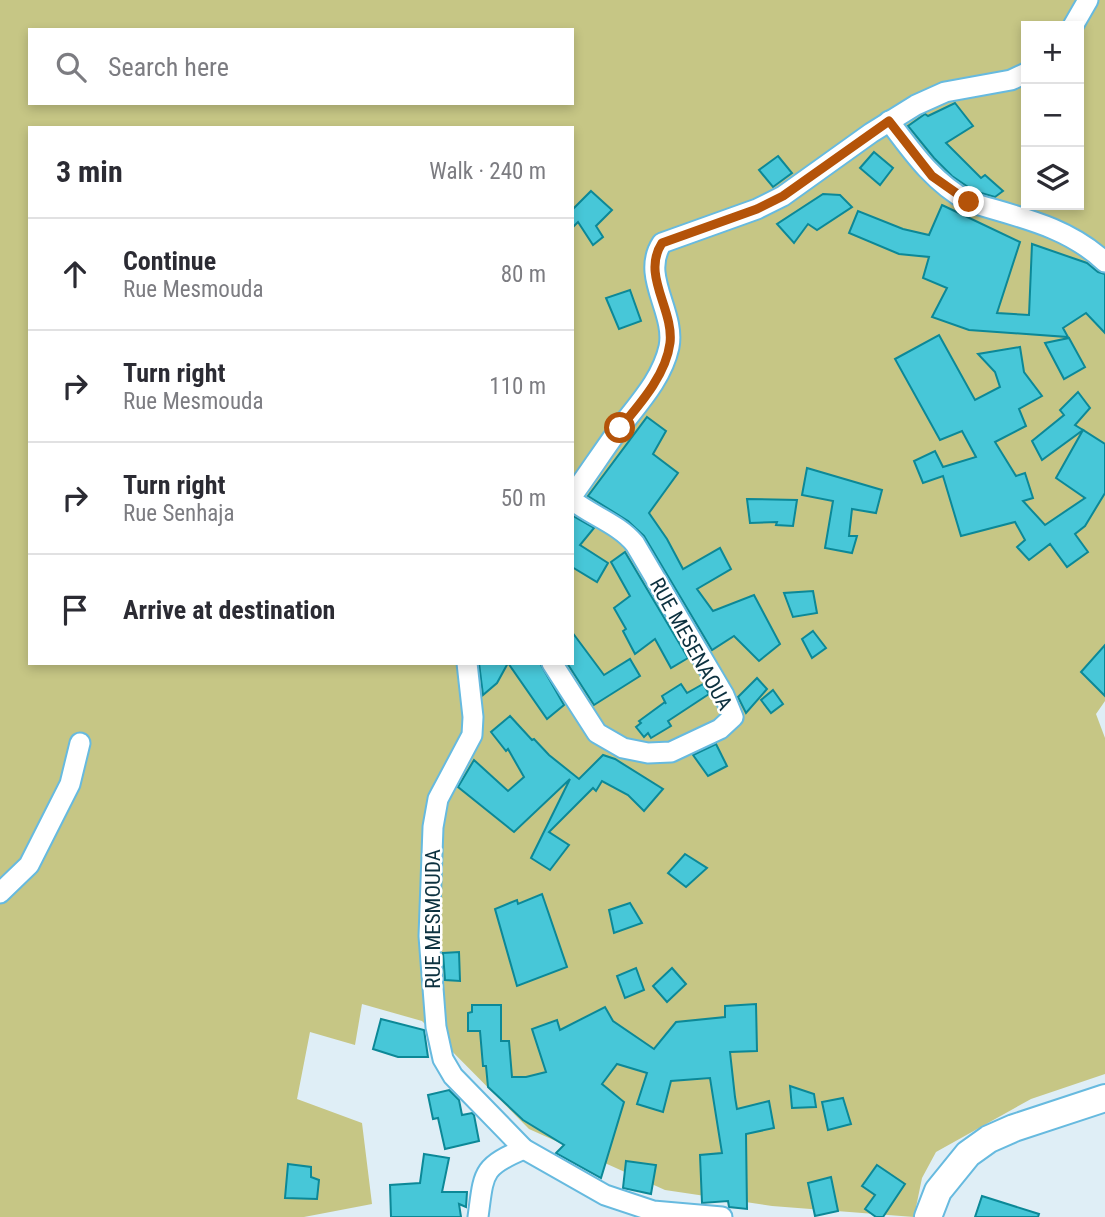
<!DOCTYPE html>
<html lang="en">
<head>
<meta charset="utf-8">
<style>
  body { margin:0; font-family:"Roboto Condensed",sans-serif; background:#f2f2f3; color:#2b2b33 }
  .controls { position:absolute; right:21px; top:21px; display:grid; overflow:hidden; border-radius:0px; box-shadow:0 4px 10px #0003 }
  .controls button { width:63px; height:63px; display:grid; place-items:center; padding:0; border:0; border-bottom:2px solid #e1e1e2; background:#fff; color:#2b2b33; font:35px sans-serif }
  .stop { position:absolute; width:21px; height:21px; margin:-16px; border:5px solid #b45309; border-radius:50%; background:#fff }
  .stop.end { background:#b45309; border-color:#fff; box-shadow:0 2px 7px #0008 }
  .list { margin:0; padding:0; list-style:none }
  h2 { display:flex; justify-content:space-between; align-items:center; height:91px; margin:0; padding:0 28px; font-size:30px }
  h2 small { font-size:23px; font-weight:400; color:#7c7c81 }
  .list li { display:grid; grid-template-columns:46px 1fr auto; gap:21px; align-items:center; box-sizing:border-box; height:112px; padding:0 28px; border-top:2px solid #e1e1e2 }
  .list b { display:block; font-size:26px; white-space:nowrap }
  .list p { margin:0; font-size:23px; white-space:nowrap; color:#7c7c81 }
  .list em { font-size:23px; font-style:normal; color:#7c7c81 }
  .icon { flex:none; width:38px; height:38px; fill:none; stroke:currentColor; stroke-width:2; stroke-linecap:round; stroke-linejoin:round }
  .map { position:relative; flex:none; width:1105px; height:1217px; overflow:hidden }
  .search { position:absolute; background:#fff; box-shadow:0 4px 10px #0003; left:28px; top:28px; width:546px; height:77px; display:flex; align-items:center; gap:18px; box-sizing:border-box; padding:0 24px; border-radius:0px; color:#7c7c81; font-size:26px }
  .panel { position:absolute; background:#fff; box-shadow:0 4px 10px #0003; left:28px; top:126px; width:546px; height:539px; border-radius:0px }
  .map>svg:first-child { display:block }
</style>
</head>
<body>
<div class="map">
<svg width="1105" height="1217" viewBox="0 0 1105 1217">
  <rect width="100%" height="100%" fill="#dfeef6"/>
  <path fill="#c6c685" fill-rule="evenodd" d="M0,0h1105v701l-9,13 9,24v336l-74,25 -95,53 -14,26 -8,39 -142,-11 -107,-16 -136,-61 -107,-108 -60,-17 -7,41 -45,-13 -13,67 65,24 10,81 -68,13h-304zM1026,26h53v179h-53zM30,30h542v73h-542zM30,128h542v535h-542z"/>
  <g fill="#47c7d8" stroke="#0c8897" stroke-width="2">
    <path d="M955,103l18,23 -27,17 35,35 4,-3 18,16 -8,6 -21,-6 -22,-15 -18,-18 -26,-32 17,-12 3,2z"/>
    <path d="M874,152l19,16 -13,17 -20,-17z"/>
    <path d="M778,156l14,17 -19,14 -14,-17z"/>
    <path d="M591,191l21,19 -16,16 7,11 -10,8 -15,-23 -6,6v-18z"/>
    <path d="M823,194l17,1 12,12 -35,23 -9,-6 -14,19 -17,-19z"/>
    <path d="M942,205l78,37 -23,71 32,2 3,-71 55,19 11,9 7,2v59l-19,-20 -23,15 5,9 -99,-7 -37,-13 15,-29 -24,-10 6,-21 -30,-3 -50,-21 9,-22 45,18 26,6z"/>
    <path d="M630,290l11,31 -22,8 -13,-31z"/>
    <path d="M939,335l36,65 25,-13 -5,-15 -17,-18 42,-7 4,25 18,24 -23,13 7,17 -31,16 21,34 9,-3 8,25 -10,3 22,24 40,-27 -29,-20 27,-48 22,14v49l-20,33 -10,8 13,18 -21,15 -17,-23 -21,16 -12,-13 8,-7 -10,-18 -54,14 -18,-60 -20,7 -9,-22 21,-10 8,16 33,-10 -14,-26 -22,9 -45,-81z"/>
    <path d="M1069,338l16,29 -21,12 -19,-36z"/>
    <path d="M1078,392l12,16 -15,17 8,5 -41,30 -10,-19 32,-26 -4,-5z"/>
    <path d="M647,417l19,14 -13,23 25,19 -29,40 18,26 16,30 37,-21 11,21 -34,20 16,22 41,-16 26,49 -21,17 -25,-25 -22,14 -68,-114 -16,-15 -40,-25z"/>
    <path d="M807,468l75,22 -6,23 -24,-4 -3,27h8l-5,17 -27,-5 8,-47 -31,-6z"/>
    <path d="M747,499l50,1 -4,26 -17,-1 1,-3 -27,1z"/>
    <path d="M573,516l21,12 -14,17 28,18 -11,19 -25,-15z"/>
    <path d="M625,552l63,106 -17,10 -16,-29 -20,15 -12,-23 3,-2 -12,-21 16,-12 -19,-34z"/>
    <path d="M813,591l4,22 -24,4 -9,-24z"/>
    <path d="M813,631l13,17 -14,10 -10,-19z"/>
    <path d="M572,632l32,43 26,-16 10,17 -46,29 -27,-42h5z"/>
    <path d="M1105,645v51l-24,-24z"/>
    <path d="M479,663h61l24,42 -17,14 -39,-56 -11,20 -14,12z"/>
    <path d="M757,678l10,11 -21,24 -8,-16z"/>
    <path d="M681,684l6,9 16,-9 6,10 -41,27 3,5 -20,12 -3,-5 -4,4 -8,-10 5,-4 -2,-2 26,-19 1,2 -4,-8z"/>
    <path d="M773,690l10,14 -12,9 -10,-13z"/>
    <path d="M510,716l22,24 2,-1 15,16 30,24 24,-24 12,4 48,30 -19,22 -16,-16 -26,-14 -6,10 -3,-3 -44,44 20,13 -19,25 -19,-12 39,-79 -56,53 -56,-45 16,-27 34,31 16,-14 -16,-28 -2,2 -15,-19z"/>
    <path d="M716,744l11,22 -19,10 -15,-21z"/>
    <path d="M685,854l22,14 -21,19 -18,-14z"/>
    <path d="M542,894l25,73 -50,19 -22,-77 22,-9 1,4z"/>
    <path d="M630,903l12,20 -28,10 -5,-23z"/>
    <path d="M459,952l1,29 -15,-1 -2,-27z"/>
    <path d="M636,968l8,22 -19,8 -8,-22z"/>
    <path d="M672,968l14,16 -19,18 -14,-16z"/>
    <path d="M756,1004l1,47 -27,1 5,45 2,12 32,-8 5,27 -28,6 1,75 -18,-2 -1,-6 -26,2 -2,-48 22,-2 -12,-75 -39,3 -8,31 -26,-8 10,-31 -30,-9 -15,20 22,18 -23,76 -45,-25 8,-8 -41,-25 -35,-33 -2,-21h-3l-3,-35h-12v-18l4,-1v-7h29v36h8l3,36h14l20,-5 -14,-43 25,-9 3,10 45,-23 8,14 41,28 22,-27 49,-5v-11z"/>
    <path d="M381,1019l43,11 4,27h-30l-25,-8z"/>
    <path d="M790,1086l24,8 2,13 -24,1z"/>
    <path d="M449,1090l10,10 3,15 10,-2 2,2 5,26 -34,8 -7,-31 -5,1 -5,-24z"/>
    <path d="M843,1098l8,26 -23,6 -6,-28z"/>
    <path d="M424,1154l25,4 -7,34h25l-1,15 -7,-3 2,13h-70l-1,-32 30,-2z"/>
    <path d="M626,1161l30,4 -5,29 -28,-6z"/>
    <path d="M288,1164l23,3v10l8,3 -2,19 -32,-1z"/>
    <path d="M877,1165l28,19 -22,33h-7l-11,-8 10,-14 -13,-9z"/>
    <path d="M831,1177l7,34 -23,5 -7,-33z"/>
    <path d="M982,1196l57,18 -1,3h-63z"/>
  </g>
  <g fill="none" stroke-linecap="round" stroke-linejoin="round">
    <defs>
      <g id="minor">
        <path d="M1073,26l15,-26"/>
        <path d="M889,121c24,32 44,61 80,81 49,15 98,24 136,60"/>
        <path d="M572,496c16,-22 31,-45 47,-67 19,-25 43,-50 50,-82 7,-35 -29,-71 -7,-104l95,-34 26,-13 88,-63 45,-28 29,-13 66,-12 15,-7"/>
        <path d="M467,663l6,54 -1,18 -34,64 -5,28 -4,109 7,91 7,32 10,17 71,73 81,46 48,16 69,6"/>
        <path d="M552,663l45,70 26,15 25,5 23,-1 49,-23 13,-12 -9,-22 -89,-151c-16,-20 -43,-28 -63,-44"/>
        <path d="M0,893l29,-28 41,-81 10,-41"/>
        <path d="M478,1217c6,-44 3,-50 46,-68"/>
      </g>
      <path id="secondary" d="M928,1217l10,-26 30,-37 21,-15 25,-11 91,-30"/>
    </defs>
    <use href="#minor" stroke="#67badf" stroke-width="23"/>
    <use href="#secondary" stroke="#67badf" stroke-width="30"/>
    <use href="#minor" stroke="#fff" stroke-width="19"/>
    <use href="#secondary" stroke="#fff" stroke-width="26"/>
  </g>
  <g fill="none" stroke-linecap="round" stroke-linejoin="round">
    <path stroke="#b45309" stroke-width="9" d="M620,428c20,-24 46,-53 50,-85 4,-34 -29,-68 -8,-100l95,-34 26,-13 106,-75 43,55 37,26"/>
  </g>
  <g text-anchor="middle" stroke-width="5" stroke-linejoin="round" paint-order="stroke">
    <g font-size="21" fill="#0c313f" stroke="#fff">
      <text transform="translate(691 644) rotate(61)" y="7">RUE MESENAOUA</text>
      <text transform="translate(433 919) rotate(-90)" y="7">RUE MESMOUDA</text>
    </g>
  </g>
</svg>
<div class="controls">
<button>+</button>
<button>−</button>
<button><svg class="icon" aria-label="layers" viewBox="0 0 24 24"><path d="M12 4l9 5-9 5-9-5zM3 14l9 5 9-5"/></svg></button>
</div>
<div class="stop" style="left:620px;top:428px"></div>
<div class="stop end" style="left:969px;top:202px"></div>
<div class="search"><svg class="icon" aria-label="search" viewBox="0 0 24 24"><circle cx="10" cy="10" r="6"/><path d="M15 15l6 6"/></svg>Search here</div>
<section class="panel">
<h2>3 min<small>Walk · 240 m</small></h2>
<ul class="list">
<li><svg class="icon" aria-label="ahead" viewBox="0 0 24 24"><path d="M12 20V5M6 11l6-6 6 6"/></svg><div><b>Continue</b><p>Rue Mesmouda</p></div><em>80 m</em></li>
<li><svg class="icon" aria-label="right" viewBox="0 0 24 24"><path d="M7 20v-9h11M14 6l5 5-5 5"/></svg><div><b>Turn right</b><p>Rue Mesmouda</p></div><em>110 m</em></li>
<li><svg class="icon" aria-label="right" viewBox="0 0 24 24"><path d="M7 20v-9h11M14 6l5 5-5 5"/></svg><div><b>Turn right</b><p>Rue Senhaja</p></div><em>50 m</em></li>
<li><svg class="icon" aria-label="arrive" viewBox="0 0 24 24"><path d="M6 21V4h12l-3 4 3 4H6"/></svg><div><b>Arrive at destination</b></div></li>
</ul>
</section>
</div>
</body>
</html>
